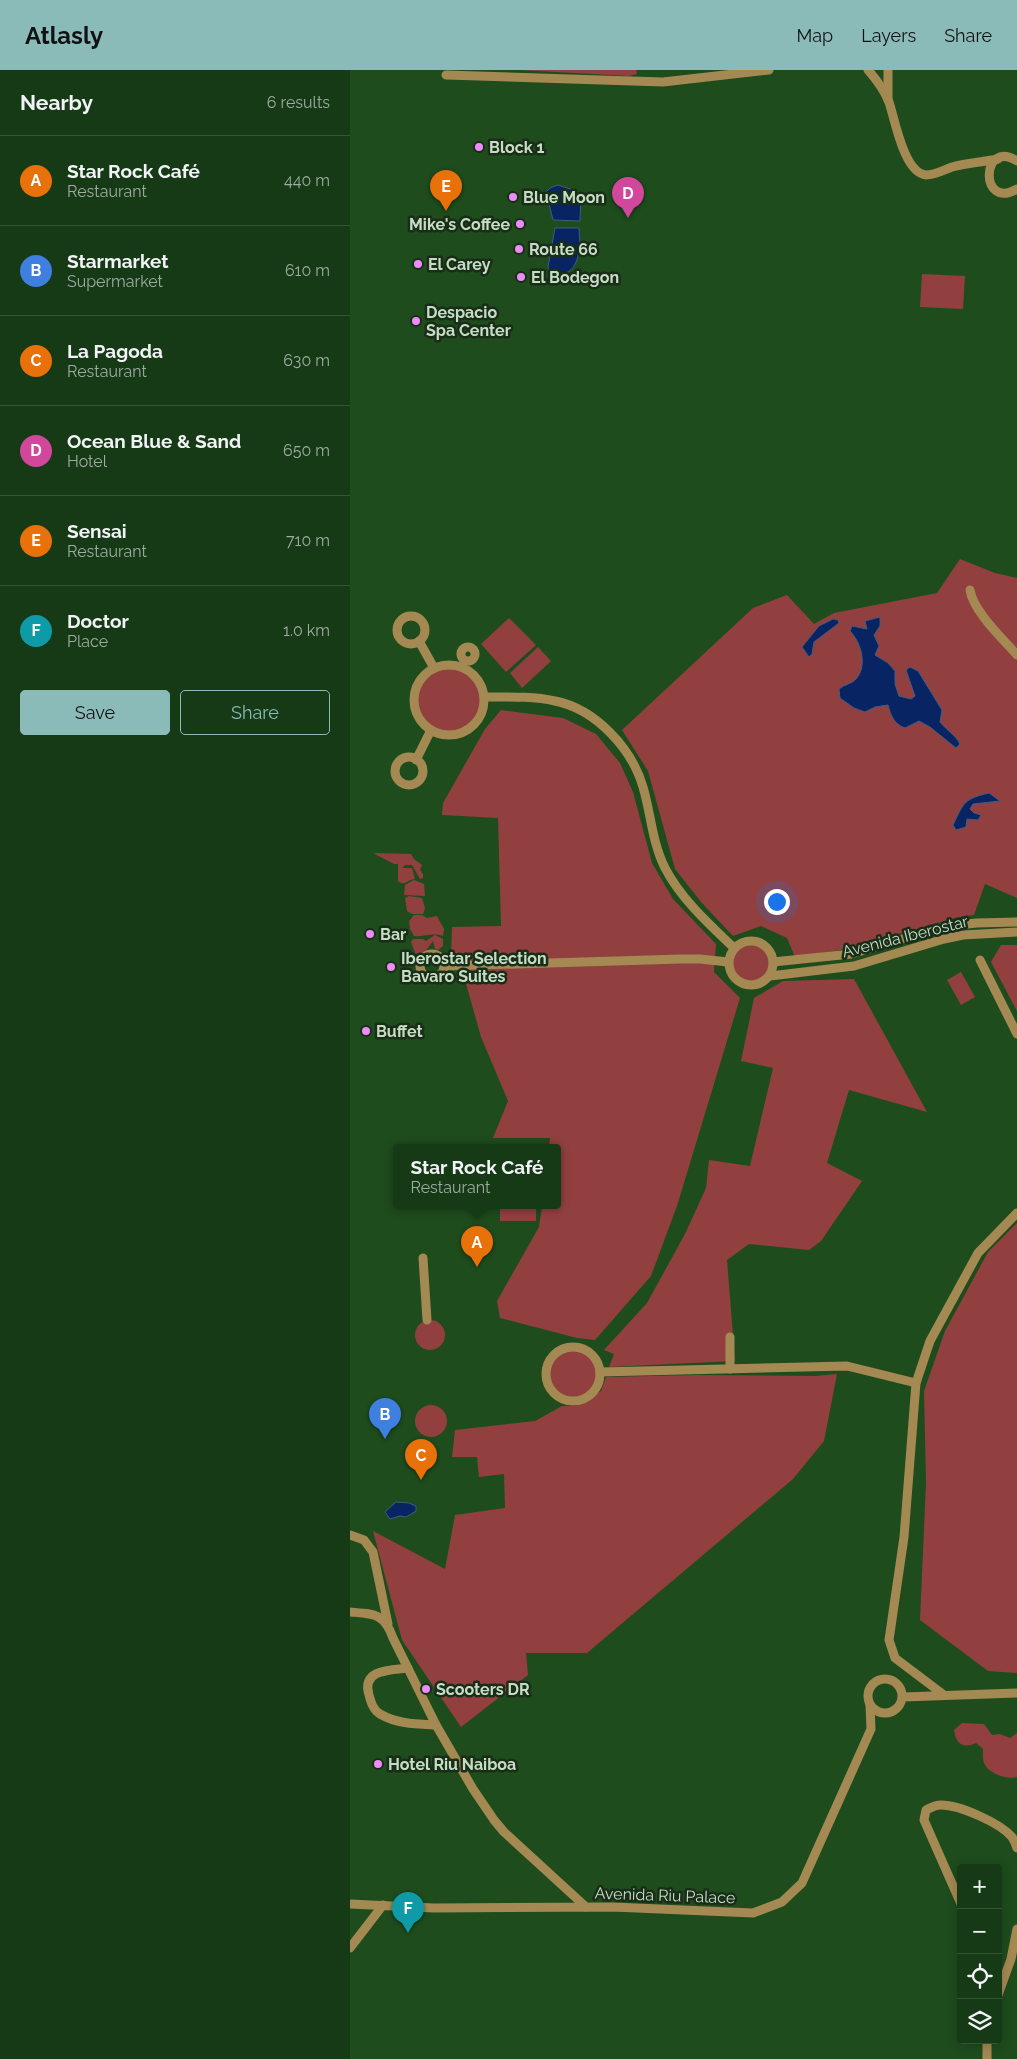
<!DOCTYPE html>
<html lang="en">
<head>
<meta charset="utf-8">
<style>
  body { margin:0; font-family:Raleway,sans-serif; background:#234423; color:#f1f3f6 }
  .controls { position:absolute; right:15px; bottom:15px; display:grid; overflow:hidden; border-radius:5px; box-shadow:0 2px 12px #0003 }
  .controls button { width:45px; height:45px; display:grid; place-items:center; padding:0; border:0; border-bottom:1px solid #355335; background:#163916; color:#f1f3f6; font:25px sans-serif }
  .you { position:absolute; left:426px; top:831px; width:18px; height:18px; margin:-12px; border:4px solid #fff; border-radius:50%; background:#1a73e8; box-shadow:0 0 0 8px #1a73e833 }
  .badge { display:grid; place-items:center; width:32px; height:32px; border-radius:50%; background:#8bbbb9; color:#fff; font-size:16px; font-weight:700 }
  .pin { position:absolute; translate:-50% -41px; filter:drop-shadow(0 1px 2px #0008) }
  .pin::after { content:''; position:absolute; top:26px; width:18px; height:15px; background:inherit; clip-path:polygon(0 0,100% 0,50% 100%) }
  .popup { position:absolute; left:43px; top:1074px; width:168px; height:65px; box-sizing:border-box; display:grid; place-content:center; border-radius:5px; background:#163916; filter:drop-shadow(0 1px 4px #0005); font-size:16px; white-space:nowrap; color:#9eaca1 }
  .popup b { font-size:19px; color:#f1f3f6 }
  .popup::after { content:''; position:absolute; left:50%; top:100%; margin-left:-10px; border:10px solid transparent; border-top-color:#163916 }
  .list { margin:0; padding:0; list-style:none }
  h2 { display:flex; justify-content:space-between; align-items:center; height:65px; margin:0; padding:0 20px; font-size:21px }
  h2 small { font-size:16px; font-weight:400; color:#9eaca1 }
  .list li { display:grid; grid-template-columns:32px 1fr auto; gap:15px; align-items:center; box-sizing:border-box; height:90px; padding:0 20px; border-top:1px solid #355335 }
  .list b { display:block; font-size:19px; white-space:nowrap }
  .list p { margin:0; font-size:16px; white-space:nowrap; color:#9eaca1 }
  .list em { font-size:16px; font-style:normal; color:#9eaca1 }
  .actions { display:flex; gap:10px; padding:15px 20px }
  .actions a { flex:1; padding:11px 0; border:1px solid #8bbbb9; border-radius:5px; text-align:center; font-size:18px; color:#8bbbb9 }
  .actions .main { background:#8bbbb9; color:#111 }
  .icon { flex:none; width:28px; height:28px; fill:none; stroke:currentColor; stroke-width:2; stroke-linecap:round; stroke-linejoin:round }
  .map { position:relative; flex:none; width:667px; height:1989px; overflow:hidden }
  header { display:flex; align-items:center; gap:30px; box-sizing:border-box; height:70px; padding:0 25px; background:#8bbbb9; color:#111 }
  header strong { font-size:24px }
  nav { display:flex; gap:28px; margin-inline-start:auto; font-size:18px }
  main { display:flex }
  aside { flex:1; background:#163916 }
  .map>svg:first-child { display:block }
</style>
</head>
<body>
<header>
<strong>Atlasly</strong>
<nav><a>Map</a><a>Layers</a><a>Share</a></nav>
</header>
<main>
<aside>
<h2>Nearby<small>6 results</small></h2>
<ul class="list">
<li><span class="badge" style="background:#e8710a">A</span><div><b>Star Rock Café</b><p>Restaurant</p></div><em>440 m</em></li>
<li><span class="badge" style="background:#3f7fe0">B</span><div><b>Starmarket</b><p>Supermarket</p></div><em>610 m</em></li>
<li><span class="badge" style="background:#e8710a">C</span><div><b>La Pagoda</b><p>Restaurant</p></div><em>630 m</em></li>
<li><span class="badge" style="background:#d1479c">D</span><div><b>Ocean Blue &amp; Sand</b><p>Hotel</p></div><em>650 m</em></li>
<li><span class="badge" style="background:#e8710a">E</span><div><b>Sensai</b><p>Restaurant</p></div><em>710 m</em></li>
<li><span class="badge" style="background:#0f9aa8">F</span><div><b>Doctor</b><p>Place</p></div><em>1.0 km</em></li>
</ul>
<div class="actions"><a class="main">Save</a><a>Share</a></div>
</aside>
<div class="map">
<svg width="667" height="1989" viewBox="0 0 667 1989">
  <rect width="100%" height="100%" fill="#1e4c1d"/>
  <g fill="#91403f">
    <path d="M169,0h117l1,4 -8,2z"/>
    <path d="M572,204l43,2 -2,33 -43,-2z"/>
    <path d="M610,489l35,14 22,5v320l-32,-14 -11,31 -16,2 -112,32 -51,8 -8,-19 -26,-12 -28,10 -32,-34 -26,-33 -27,-98 -26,-41 131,-122 34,-13 27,29 20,-11 103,-20z"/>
    <path d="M159,548l27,27 -30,27 -25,-28z"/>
    <path d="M188,577l13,14 -29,27 -12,-15z"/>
    <circle cx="99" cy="630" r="35"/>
    <path d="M151,640l62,8 33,16 24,29 13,29 19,71 21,36 43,45 -2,28 26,26 -63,208 -26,70 -56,64 -18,-2 -77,-20 -3,-17 42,-74 3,-21h15v-58h-8l1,-10h-57l15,-37 -27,-64 -18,-64 -12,-17 1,-29 49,-1 -3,-108 -56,-3 1,-12 42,-74z"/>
    <path d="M23,783l38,1 3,5 8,6 -2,5 3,4v4l-3,1 -8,-14h-7l-3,3h10l3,11c-7,0 -10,8 -17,2v-17h-4z"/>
    <path d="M64,810l10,4 1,12 -21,-1 1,-10z"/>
    <path d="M59,826l13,2 3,10 -2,6h-11l-5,-3 -2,-13z"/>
    <path d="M64,845h8l5,3 10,-2 7,13 -1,7c-10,-4 -19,1 -29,0l-4,-7 -1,-8z"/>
    <path d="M85,865l8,4v7l-5,4 -3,-1 -2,-8 -9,12 -8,2 -5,-13 2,-3h10l3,2z"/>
    <circle cx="401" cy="893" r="22"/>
    <path d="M651,875h16v66l-26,-49z"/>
    <path d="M611,902l14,25 -14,8 -14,-25z"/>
    <path d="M504,909l73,133 -78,-22 -22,73 35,18 -41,60 -12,9 -60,-6 -22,16 8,101 -126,6 5,-13 -10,-4 43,-47 38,-69 21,-46 3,-28 41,6 23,-98 -32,-7 13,-63 29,-17z"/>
    <rect x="150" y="1136" width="36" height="15"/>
    <path d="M667,1153v450l-29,-2 -68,-51 6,-137 -2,-92 21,-60 43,-79z"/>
    <circle cx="80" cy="1265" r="15"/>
    <circle cx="223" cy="1304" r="27"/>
    <path d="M487,1304l-13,67 -31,38 -206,174h-61l2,22 -67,52 -59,-87 -29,-109 72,38 10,-54 50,-7 -1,-34 -25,3 -2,-20h-25l3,-27 80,-9 27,-15h14l25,-15 5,-14 91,-2 118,1z"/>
    <circle cx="81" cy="1351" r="16"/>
    <path d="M612,1653l22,1 8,11 8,-1 10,4 7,-5v44c-9,3 -27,-3 -32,-12 -3,-5 -2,-11 -2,-16l-7,-6c-13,6 -20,1 -22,-13z"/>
  </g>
  <g fill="#082463" stroke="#415c80">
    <path d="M208,115l18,6 5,6 -1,24 -27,-1 -7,-28 4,-4z"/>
    <path d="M205,158h24c1,15 2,38 -13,45 -6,3 -10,4 -16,1l-2,-7z"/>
    <path d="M530,547v9l-6,9 5,11 -4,9 13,8 7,8v13l4,12 12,3 4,-3 -9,-26 4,-3 8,4 24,39 -2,12c7,9 15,12 20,22l-4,4 -26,-21 -11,-6 -14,7c-11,-4 -14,-12 -17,-23l-13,2 -10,5 -11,-4 -14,-10 -1,-9c6,-5 13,-5 17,-10 12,-13 5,-37 -6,-48l2,-5 15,3 -2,-8z"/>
    <path d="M483,549l5,1 1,3 -25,19 -2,12 -3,3 -7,-10 17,-21z"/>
    <path d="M639,723l11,8 -27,3 -3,5 4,4 7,2 -3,5 -11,-1 -1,8 -10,3 -3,-5c11,-23 11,-26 36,-32z"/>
    <path d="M46,1432l13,1 7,3v5l-10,6 -6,-1 -10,3 -5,-7z"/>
  </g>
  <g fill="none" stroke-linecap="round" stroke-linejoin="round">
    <g stroke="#a48952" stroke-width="9">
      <path d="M518,0c8,9 16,20 21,32 6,18 15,71 37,73 9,0 18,-5 26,-8 15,-4 31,-5 46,-8"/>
      <path d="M96,5l217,7 106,-12"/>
      <path d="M538,30v-30"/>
      <path d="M667,91c-36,-23 -38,50 0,28"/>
      <path d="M620,520c3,21 33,49 47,65"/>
      <circle cx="61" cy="560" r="14"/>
      <path d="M69,571l15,27"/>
      <circle cx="118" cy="584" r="7"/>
      <circle cx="99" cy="630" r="35"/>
      <path d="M134,627c24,0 48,-1 71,4 41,8 77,48 88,86 8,27 9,55 22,81 16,31 44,56 69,80"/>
      <circle cx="59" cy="701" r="14"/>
      <path d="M66,690l15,-30"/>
      <circle cx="401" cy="893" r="22"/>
      <circle cx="82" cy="896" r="12"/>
      <path d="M630,890l37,74"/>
      <path d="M423,892l78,-8 92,-27 33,-4 41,-1"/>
      <path d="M95,896l236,-7h19l28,3"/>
      <path d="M420,906l84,-10 90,-27 19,-4 54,-3"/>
      <path d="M73,1188l4,62"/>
      <circle cx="223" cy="1304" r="27"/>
      <path d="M380,1299v-32"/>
      <path d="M250,1302l247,-6 69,17"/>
      <path d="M0,1465l14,5 9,12 15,72"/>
      <path d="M0,1542c24,2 34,1 43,26l43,87 37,64 21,31 10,12 82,75"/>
      <path d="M58,1598c-17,2 -47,1 -39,27 2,7 4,15 11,19 17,10 36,10 56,11"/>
      <circle cx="535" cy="1626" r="17"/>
      <path d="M594,1625l-49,-37 -6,-18 15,-103 12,-154 14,-42 48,-88 39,-40"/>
      <path d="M553,1627l114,-4"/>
      <path d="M0,1834l84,4 179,-1 140,6 29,-11 20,-19 69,-154 -1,-24"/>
      <path d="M611,1834l-37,-84 2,-10c6,-3 9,-5 15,-5 19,0 59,18 71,32 2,3 4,8 5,11"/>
      <path d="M0,1878l33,-43"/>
      <path d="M648,1925l13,-36 6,-30"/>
      <path d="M637,1989v-19"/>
    </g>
  </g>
  <g fill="#ed8cf9" stroke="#192d18" stroke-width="2">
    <circle cx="129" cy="77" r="5"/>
    <circle cx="163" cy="127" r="5"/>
    <circle cx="170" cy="154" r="5"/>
    <circle cx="169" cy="179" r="5"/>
    <circle cx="68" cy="194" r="5"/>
    <circle cx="171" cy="207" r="5"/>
    <circle cx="66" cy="251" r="5"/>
    <circle cx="20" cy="864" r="5"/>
    <circle cx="41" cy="897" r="5"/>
    <circle cx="16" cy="961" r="5"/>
    <circle cx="76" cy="1619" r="5"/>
    <circle cx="28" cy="1694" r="5"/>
  </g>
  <g text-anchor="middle" stroke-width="5" stroke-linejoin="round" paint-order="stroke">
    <g font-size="16" font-weight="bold" fill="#c5dec3" stroke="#192d18" text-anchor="start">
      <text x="139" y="83">Block 1</text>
      <text x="173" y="133">Blue Moon</text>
      <text x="160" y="160" text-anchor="end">Mike's Coffee</text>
      <text x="179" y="185">Route 66</text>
      <text x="78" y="200">El Carey</text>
      <text x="181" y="213">El Bodegon</text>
      <text x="76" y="248">Despacio<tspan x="76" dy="18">Spa Center</tspan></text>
      <text x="30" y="870">Bar</text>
      <text x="51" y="894">Iberostar Selection<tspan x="51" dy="18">Bavaro Suites</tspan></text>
      <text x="26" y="967">Buffet</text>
      <text x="86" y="1625">Scooters DR</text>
      <text x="38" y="1700">Hotel Riu Naiboa</text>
    </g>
    <g font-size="16" fill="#c5dec3" stroke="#192d18">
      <text transform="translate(555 866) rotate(-14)" y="6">Avenida Iberostar</text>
      <text transform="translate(315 1825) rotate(2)" y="6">Avenida Riu Palace</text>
    </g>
  </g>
</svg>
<div class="controls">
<button>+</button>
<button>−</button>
<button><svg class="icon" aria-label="locate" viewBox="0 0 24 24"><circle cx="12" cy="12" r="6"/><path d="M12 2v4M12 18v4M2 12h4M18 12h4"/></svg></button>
<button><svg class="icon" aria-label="layers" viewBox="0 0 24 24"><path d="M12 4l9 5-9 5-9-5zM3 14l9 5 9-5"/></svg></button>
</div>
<div class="you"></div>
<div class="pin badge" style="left:127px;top:1197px;background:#e8710a">A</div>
<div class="popup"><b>Star Rock Café</b>Restaurant</div>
<div class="pin badge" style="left:35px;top:1369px;background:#3f7fe0">B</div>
<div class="pin badge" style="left:71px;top:1410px;background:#e8710a">C</div>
<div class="pin badge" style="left:278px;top:148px;background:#d1479c">D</div>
<div class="pin badge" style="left:96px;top:141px;background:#e8710a">E</div>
<div class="pin badge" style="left:58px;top:1863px;background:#0f9aa8">F</div>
</div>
</main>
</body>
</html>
